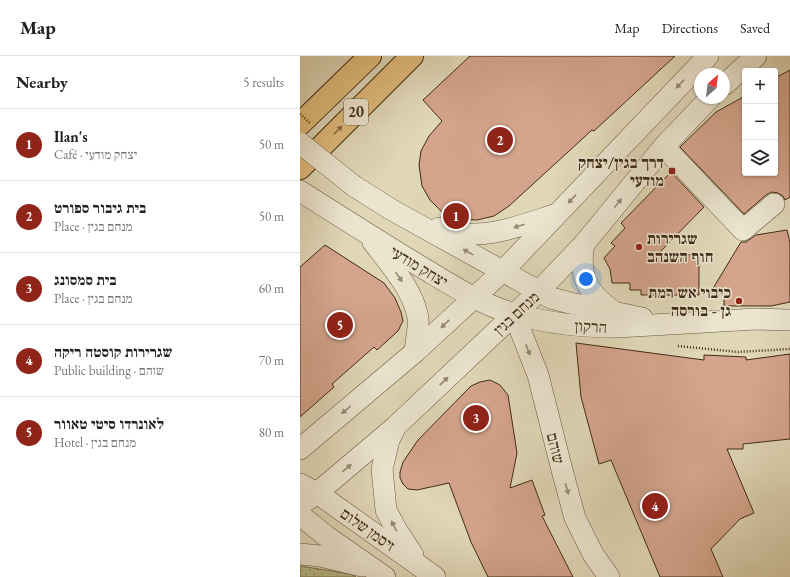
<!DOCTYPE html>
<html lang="en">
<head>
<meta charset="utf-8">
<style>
  body { margin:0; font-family:"EB Garamond","Frank Ruhl Libre",serif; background:#f6f6f6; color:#202124 }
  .controls { position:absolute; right:12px; top:12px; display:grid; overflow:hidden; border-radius:4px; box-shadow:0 1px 3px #0004 }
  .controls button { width:36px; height:36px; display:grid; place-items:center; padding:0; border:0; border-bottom:1px solid #e0e0e0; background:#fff; color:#202124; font:20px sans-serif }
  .compass { position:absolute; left:394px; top:12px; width:36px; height:36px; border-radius:50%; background:#fff; box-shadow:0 1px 3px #0004; rotate:28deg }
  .you { position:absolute; left:286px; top:223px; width:14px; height:14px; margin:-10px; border:3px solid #fff; border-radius:50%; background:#1a73e8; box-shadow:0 0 0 6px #1a73e833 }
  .badge { display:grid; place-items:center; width:26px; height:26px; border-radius:50%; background:#8f2418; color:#fff; font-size:13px; font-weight:700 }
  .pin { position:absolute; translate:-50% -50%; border:2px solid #fff; box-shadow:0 1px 4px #0006 }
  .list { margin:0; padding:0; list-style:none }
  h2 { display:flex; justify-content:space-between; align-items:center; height:52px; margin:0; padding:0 16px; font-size:17px }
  h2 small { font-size:13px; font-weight:400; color:#757577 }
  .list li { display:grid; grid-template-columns:26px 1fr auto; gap:12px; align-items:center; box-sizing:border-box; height:72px; padding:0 16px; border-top:1px solid #e0e0e0 }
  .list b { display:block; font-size:15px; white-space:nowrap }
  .list p { margin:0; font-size:13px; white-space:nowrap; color:#757577 }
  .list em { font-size:13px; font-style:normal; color:#757577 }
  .icon { flex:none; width:22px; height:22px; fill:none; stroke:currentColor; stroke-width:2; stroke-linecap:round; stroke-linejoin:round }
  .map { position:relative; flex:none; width:490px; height:521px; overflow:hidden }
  header { display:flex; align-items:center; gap:24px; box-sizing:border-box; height:56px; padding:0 20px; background:#fff; border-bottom:1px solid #e0e0e0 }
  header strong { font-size:19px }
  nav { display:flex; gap:22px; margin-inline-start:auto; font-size:14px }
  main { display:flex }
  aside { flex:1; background:#fff }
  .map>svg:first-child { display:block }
</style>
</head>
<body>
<header>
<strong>Map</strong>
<nav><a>Map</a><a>Directions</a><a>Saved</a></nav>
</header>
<main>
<aside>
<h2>Nearby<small>5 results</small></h2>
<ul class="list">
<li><span class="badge">1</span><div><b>Ilan's</b><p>Café · יצחק מודעי</p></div><em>50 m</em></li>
<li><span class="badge">2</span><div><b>בית גיבור ספורט</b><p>Place · מנחם בגין</p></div><em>50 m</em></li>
<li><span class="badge">3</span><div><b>בית סמסונג</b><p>Place · מנחם בגין</p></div><em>60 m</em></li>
<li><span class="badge">4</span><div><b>שגרירות קוסטה ריקה</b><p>Public building · שוהם</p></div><em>70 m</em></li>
<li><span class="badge">5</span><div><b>לאונרדו סיטי טאוור</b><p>Hotel · מנחם בגין</p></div><em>80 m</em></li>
</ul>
</aside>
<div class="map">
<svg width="490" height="521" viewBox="0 0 490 521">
  <defs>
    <pattern id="garden-dots" width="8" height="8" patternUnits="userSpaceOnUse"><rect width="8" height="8" fill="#b8bd8a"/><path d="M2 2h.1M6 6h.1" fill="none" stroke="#979a70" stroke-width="1.8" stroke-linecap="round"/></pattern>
  </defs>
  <rect width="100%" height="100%" fill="#e0d7b7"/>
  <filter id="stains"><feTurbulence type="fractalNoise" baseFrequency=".005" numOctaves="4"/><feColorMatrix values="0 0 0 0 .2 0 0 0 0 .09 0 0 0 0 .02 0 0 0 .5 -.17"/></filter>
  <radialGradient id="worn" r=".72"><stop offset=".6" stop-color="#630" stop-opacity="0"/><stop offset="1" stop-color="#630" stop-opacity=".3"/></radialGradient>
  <path fill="url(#garden-dots)" stroke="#7c7450" d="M0,510l50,8 6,3h-56z"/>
  <g fill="#d4a48c" stroke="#412c17">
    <path d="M170,0h205l-81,75 -2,-1 -83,76 -15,10 -17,4 -18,-1 -15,-5 -14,-14 -8,-14 -3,-21 2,-14 8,-15 13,-15 -19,-21z"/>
    <path d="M490,14v127l-5,3 -2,-4 -5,-3 -6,-1 -6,3 -22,19 -64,-67 36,-35 29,-16v77h30v-95z"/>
    <path d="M371,116l33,35 -46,47 41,1v40h-58v-5h-11v-7h-18l-2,-14 -6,-11 11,-12 -4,-3 14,-15 -4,-5z"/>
    <path d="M487,174l3,13v59l-19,4h-47v-11h-15l32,-53h5l10,-7z"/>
    <path d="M25,189l59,38 11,15 6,14 2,9 -5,10 -21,19 -3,-3 -42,37 2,3 -34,30v-150z"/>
    <path d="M276,287l128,17v-5l42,2v3l44,-6v85l-47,5v5h-16l27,64 -14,6 -29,30 12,28h-63l-49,-117 -12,4 -18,-67z"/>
    <path d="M190,324l10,5 8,10 9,58 -7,35 22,-8 13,35 -3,1 31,61h-85l-17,-35 -22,-59 -32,7 -9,-1 -5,-5 -3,-6v-6l3,-10 15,-22 53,-54 9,-4z"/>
  </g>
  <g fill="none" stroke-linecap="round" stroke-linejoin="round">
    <defs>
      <g id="minor">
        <path d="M424,29l32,-29"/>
        <path d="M364,91l79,83 31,-26"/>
        <path d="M54,130l38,24 159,88 19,5 72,15"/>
        <path d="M0,135c41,26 82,52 123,77 30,18 59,37 92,46 34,10 68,13 102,13l139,-8 34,1"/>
        <path d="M139,172c38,15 78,-1 115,-13"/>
        <path d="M73,186c16,21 41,49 45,76 1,11 -2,23 -3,34"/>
        <path d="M284,188c-6,31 3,49 29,67"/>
        <path d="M214,258l24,61 24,95 13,48 18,36 16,23"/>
        <path d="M95,372l-6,12 -7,29 4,41 10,19 17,26"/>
        <path d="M0,393l115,-97 88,-81 205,-215"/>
        <path d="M0,428l17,9 118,84"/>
        <path d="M0,449l17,-12 78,-66 144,-136 45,-47 82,-100 44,-46"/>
        <path d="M0,459l26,21 59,41"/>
        <path d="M0,498l20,2 42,10"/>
      </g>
      <g id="highway">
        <path d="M0,68l70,-68"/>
        <path d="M0,112l112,-112"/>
      </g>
    </defs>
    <use href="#minor" stroke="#69573f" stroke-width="22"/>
    <use href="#highway" stroke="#412c17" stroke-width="24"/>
    <path stroke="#412c17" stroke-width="2.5" stroke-dasharray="1 2" stroke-linecap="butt" d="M378,290l60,6 52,-3"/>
    <use href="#minor" stroke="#ebe5d0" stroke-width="21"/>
    <use href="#highway" stroke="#e0bc7c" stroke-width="22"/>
    <defs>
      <path id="minor-bridge" d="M0,87l54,43"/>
    </defs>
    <use href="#minor-bridge" stroke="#69573f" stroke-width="22" stroke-linecap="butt"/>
    <path stroke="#412c17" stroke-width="2.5" stroke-dasharray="1 2" stroke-linecap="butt" d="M0,58l11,10"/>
    <use href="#minor-bridge" stroke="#ebe5d0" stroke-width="21"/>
  </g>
  <defs><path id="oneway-solid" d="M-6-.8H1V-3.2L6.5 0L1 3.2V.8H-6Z"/></defs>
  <g fill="#968874">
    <use href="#oneway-solid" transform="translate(380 28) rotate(133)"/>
    <use href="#oneway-solid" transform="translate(272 143) rotate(133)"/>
    <use href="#oneway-solid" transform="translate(318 147) rotate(-51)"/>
    <use href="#oneway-solid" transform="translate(219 170) rotate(162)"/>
    <use href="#oneway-solid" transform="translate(168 196) rotate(-151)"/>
    <use href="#oneway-solid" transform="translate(99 221) rotate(55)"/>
    <use href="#oneway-solid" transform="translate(145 268) rotate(137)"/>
    <use href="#oneway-solid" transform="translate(228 294) rotate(69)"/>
    <use href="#oneway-solid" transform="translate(144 325) rotate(-44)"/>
    <use href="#oneway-solid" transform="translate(46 354) rotate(140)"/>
    <use href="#oneway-solid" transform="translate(47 412) rotate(-40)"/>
    <use href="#oneway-solid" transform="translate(267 433) rotate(74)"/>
    <use href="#oneway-solid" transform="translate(94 470) rotate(-118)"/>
  </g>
  <use fill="#896d44" href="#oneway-solid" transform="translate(38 74) rotate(-45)"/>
  <g fill="#8f2418" stroke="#ebe5d0" stroke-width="1.5">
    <rect x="368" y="111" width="8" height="8" rx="2"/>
    <circle cx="339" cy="191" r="4"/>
    <circle cx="439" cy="245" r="4"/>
  </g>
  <g text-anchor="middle" stroke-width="3" stroke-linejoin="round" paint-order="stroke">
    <rect fill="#ebe5d0" stroke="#74644e" stroke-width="1" x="44" y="43" width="24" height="26" rx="3"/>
    <g font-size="15" font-weight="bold" fill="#412c17">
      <text x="56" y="61">20</text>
    </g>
    <g font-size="16" font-weight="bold" fill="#412c17" stroke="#ebe5d0" text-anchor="end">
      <text x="364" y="112">דרך בגין/יצחק<tspan x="364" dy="18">מודעי</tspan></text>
      <text x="347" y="188" text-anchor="start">שגרירות<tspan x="347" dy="18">חוף השנהב</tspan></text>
      <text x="431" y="242">כיבוי אש רמת<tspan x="431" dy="18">גן - בורסה</tspan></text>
    </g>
    <g font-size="16" fill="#412c17" stroke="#ebe5d0">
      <text transform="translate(119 210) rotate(31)" y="6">יצחק מודעי</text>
      <text transform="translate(216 257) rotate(-43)" y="6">מנחם בגין</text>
      <text transform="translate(291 270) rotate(3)" y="6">הרקון</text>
      <text transform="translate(256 392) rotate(76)" y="6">שוהם</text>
      <text transform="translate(68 473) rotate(35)" y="6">זיסמן שלום</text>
    </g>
  </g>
  <rect width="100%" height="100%" filter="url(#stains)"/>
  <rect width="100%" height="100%" fill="url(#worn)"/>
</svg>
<div class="controls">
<button>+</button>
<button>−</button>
<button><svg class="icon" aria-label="layers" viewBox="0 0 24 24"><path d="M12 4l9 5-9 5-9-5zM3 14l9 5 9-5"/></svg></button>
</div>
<svg class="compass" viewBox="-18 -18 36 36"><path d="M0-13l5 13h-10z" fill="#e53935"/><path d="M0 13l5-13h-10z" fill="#757577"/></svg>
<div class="you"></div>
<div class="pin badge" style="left:156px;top:160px">1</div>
<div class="pin badge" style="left:200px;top:84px">2</div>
<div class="pin badge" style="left:176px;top:362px">3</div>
<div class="pin badge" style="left:355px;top:450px">4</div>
<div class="pin badge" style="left:40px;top:269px">5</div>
</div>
</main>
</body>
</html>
